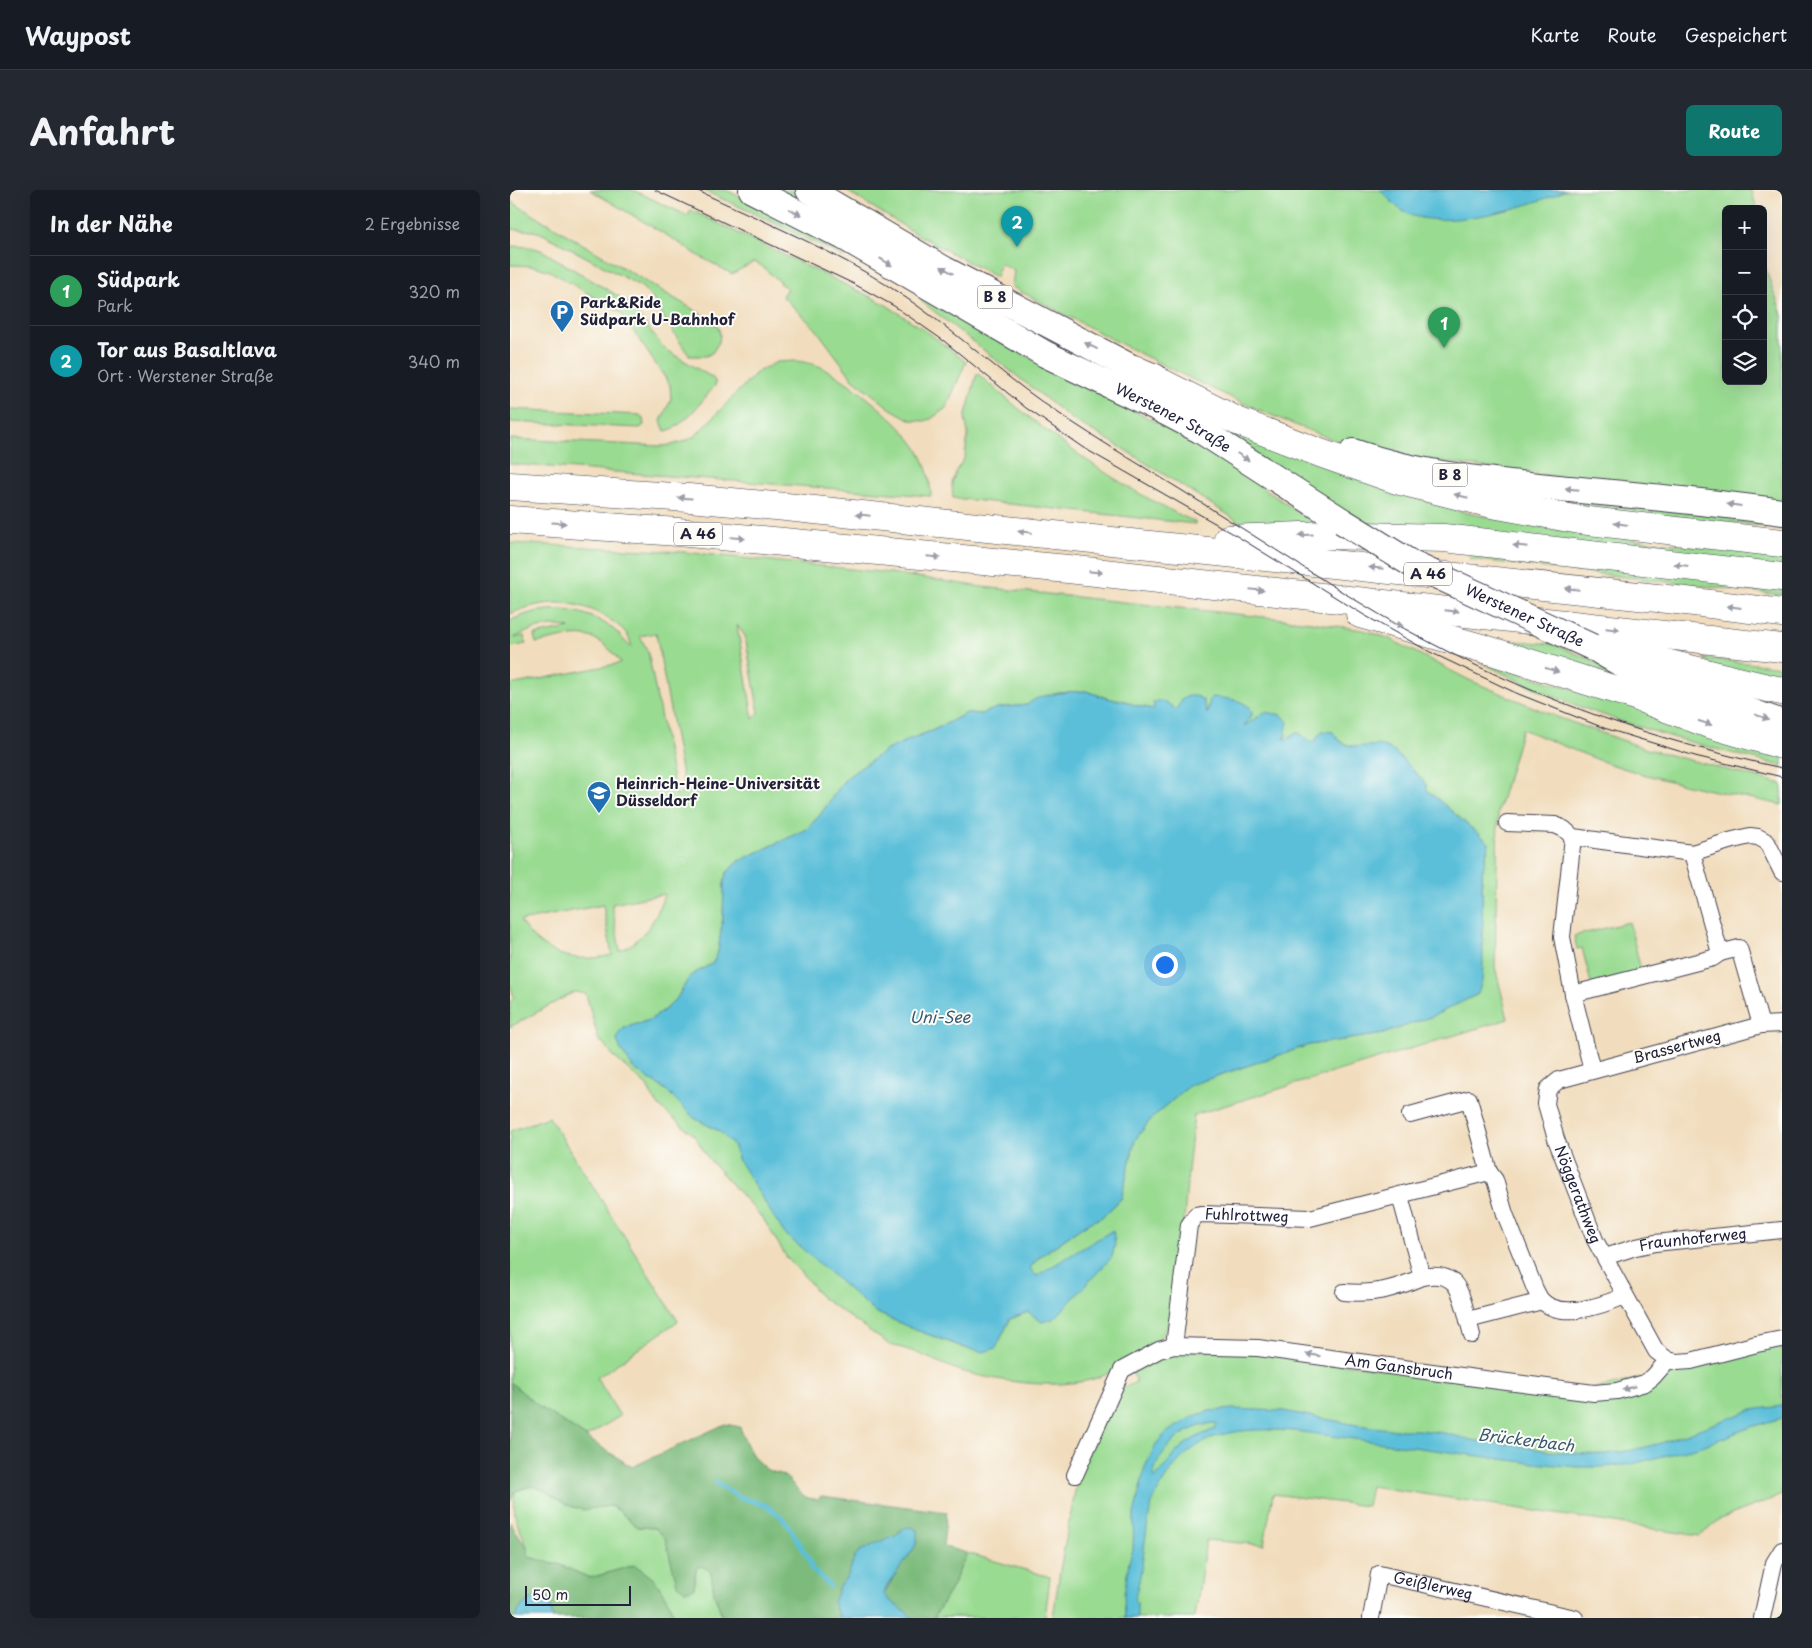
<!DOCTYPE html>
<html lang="de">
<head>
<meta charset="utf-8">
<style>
  body { margin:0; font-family:"Playpen Sans",sans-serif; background:#242831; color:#f1f3f6 }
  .controls { position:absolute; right:15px; top:15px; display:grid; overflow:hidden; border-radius:8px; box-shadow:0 5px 20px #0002 }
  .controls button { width:45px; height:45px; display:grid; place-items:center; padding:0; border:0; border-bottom:1px solid #363941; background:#171b24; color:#f1f3f6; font:25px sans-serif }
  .scale { position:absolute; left:15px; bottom:12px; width:106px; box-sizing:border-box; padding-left:5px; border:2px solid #22223b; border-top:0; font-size:14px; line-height:18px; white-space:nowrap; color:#22223b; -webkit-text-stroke:4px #fdfcf7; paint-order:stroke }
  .you { position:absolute; left:654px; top:774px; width:18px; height:18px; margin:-12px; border:4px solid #fff; border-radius:50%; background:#1a73e8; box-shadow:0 0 0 8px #1a73e833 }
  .badge { display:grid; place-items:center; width:32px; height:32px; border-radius:50%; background:#0f766e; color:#fff; font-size:16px; font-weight:700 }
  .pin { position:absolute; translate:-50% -41px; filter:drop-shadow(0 1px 2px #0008) }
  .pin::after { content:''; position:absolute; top:26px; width:18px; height:15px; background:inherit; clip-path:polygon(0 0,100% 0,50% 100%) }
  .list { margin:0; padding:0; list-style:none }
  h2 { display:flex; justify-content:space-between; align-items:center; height:65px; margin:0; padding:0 20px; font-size:21px }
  h2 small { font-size:16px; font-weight:400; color:#9ea1a6 }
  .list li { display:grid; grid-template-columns:32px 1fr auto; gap:15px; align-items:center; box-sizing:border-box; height:70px; padding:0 20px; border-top:1px solid #363941 }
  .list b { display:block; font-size:19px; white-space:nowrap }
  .list p { margin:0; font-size:16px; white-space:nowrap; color:#9ea1a6 }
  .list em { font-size:16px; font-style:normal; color:#9ea1a6 }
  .icon { flex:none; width:28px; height:28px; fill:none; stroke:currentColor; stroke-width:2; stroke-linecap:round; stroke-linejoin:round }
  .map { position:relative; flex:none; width:1272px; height:1428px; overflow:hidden; border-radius:8px }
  header { display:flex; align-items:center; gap:30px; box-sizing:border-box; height:70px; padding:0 25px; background:#171b24; border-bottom:1px solid #363941 }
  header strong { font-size:24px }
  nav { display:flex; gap:28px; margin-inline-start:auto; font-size:18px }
  .intro { display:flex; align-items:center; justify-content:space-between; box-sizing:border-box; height:120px; padding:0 30px }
  h1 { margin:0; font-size:35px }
  .button { padding:12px 22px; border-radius:8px; background:#0f766e; color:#fff; font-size:18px; font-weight:700 }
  main { display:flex; gap:30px; padding:0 30px }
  aside { flex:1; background:#171b24; border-radius:8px; box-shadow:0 5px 20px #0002 }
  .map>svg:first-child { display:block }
</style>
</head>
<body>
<header>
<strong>Waypost</strong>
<nav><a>Karte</a><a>Route</a><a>Gespeichert</a></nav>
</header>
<div class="intro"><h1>Anfahrt</h1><a class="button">Route</a></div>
<main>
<aside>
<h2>In der Nähe<small>2 Ergebnisse</small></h2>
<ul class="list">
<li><span class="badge" style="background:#2e9e5b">1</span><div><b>Südpark</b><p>Park</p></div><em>320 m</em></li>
<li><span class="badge" style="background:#0f9aa8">2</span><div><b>Tor aus Basaltlava</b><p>Ort · Werstener Straße</p></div><em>340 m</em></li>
</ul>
</aside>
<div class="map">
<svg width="1272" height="1428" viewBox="0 0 1272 1428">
  <rect width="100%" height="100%" fill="#fdfcf7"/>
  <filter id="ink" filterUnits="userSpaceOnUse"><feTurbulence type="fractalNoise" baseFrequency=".02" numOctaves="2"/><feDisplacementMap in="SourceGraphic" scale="10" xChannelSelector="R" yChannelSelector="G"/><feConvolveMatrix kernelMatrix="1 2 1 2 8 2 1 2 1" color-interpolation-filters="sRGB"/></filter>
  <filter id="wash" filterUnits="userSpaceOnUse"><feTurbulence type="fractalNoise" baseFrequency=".0096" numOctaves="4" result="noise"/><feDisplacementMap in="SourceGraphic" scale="20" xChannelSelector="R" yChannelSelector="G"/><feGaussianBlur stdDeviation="1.12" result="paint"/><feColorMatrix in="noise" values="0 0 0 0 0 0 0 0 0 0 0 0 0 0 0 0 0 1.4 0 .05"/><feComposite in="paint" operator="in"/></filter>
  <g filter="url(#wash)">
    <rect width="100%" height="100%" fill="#f1ddbd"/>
    <g fill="#9adb92" stroke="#5e7e66" fill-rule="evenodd">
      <path d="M80,0h43l55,26 3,-6 192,93 42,27 41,32 -20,46 -15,11 -7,2 -13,-1 -20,-11 -38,-30 -37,-50 -34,-33 5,-8 -8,-5 1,-2c-11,-6 -15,-15 -26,-19l-22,12 -33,-18 -26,-17z"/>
      <path d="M193,0h23l65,31 56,32 -4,4 -79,-39z"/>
      <path d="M263,0h21l35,20 577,285c26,8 53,17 81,22 97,20 197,27 295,39v12l-415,-42 -279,-162z"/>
      <path d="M335,0h906l6,19h-31v172h37v-119l19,53v190l-410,-52c-126,-41 -243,-105 -360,-166l2,-16 -14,-8 -4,14 -78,-42z"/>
      <path d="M0,11l196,116 12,9 2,8 -1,8 -7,11 -6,3h-14l-4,-2 -21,-31 -15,-25 -10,-11 -101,-54 -8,-2 -23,-2z"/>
      <path d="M0,56l20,1 11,3 87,52 33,42 7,7 45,27 3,5 -1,3c-11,12 -34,44 -50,45l-4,-10 10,-22 -1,-14 -49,-72 -71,-42 -16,-5 -24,-1z"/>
      <path d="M413,108l84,48 175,89 32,20 108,73 -65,5 -143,-90 -41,-23 -152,-119z"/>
      <path d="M287,171c6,1 13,2 19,4 28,10 89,61 103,86 8,15 11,28 12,45l-421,-32v-25l152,7c13,-1 22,-4 33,-10l62,-64 20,-10z"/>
      <path d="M467,183c67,59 136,112 218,149v2l-242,-26 -1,-15 4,-12 9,-14 3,-24 -3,-15z"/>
      <path d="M0,219l130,6 3,4 1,6 -4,3 -130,-6z"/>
      <path d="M998,306l274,24v9l-37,-5 -125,-11z"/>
      <path d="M0,353l173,9 207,21 92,14 329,35 52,8 25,8 81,42 88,37 90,32 135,35v21c-51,-11 -103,-20 -153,-35 -37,-11 -72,-27 -107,-41l-24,83 -3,155 13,52 -314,96c-3,30 -7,61 -9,91 -2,35 -2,88 -17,119 -8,17 -20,24 -35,34 -15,9 -30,19 -48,22 -33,7 -77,1 -109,-6 -30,-6 -57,-25 -86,-30l-69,-48 -15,-19 -19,-20 -23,-38 -56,-62 -13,-22 -34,-28 -8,-10 -6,-12 -34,-30 -10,-13 -4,-2 -13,-47 -12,-2 -64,35v-25l4,-5 -4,-13v-299l111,-22c-28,-38 -45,-28 -85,-20l-2,-8 36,-7c-19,-5 -38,0 -56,10l10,-2 2,8 -16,3v-26c33,-17 73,-15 103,8 7,5 12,14 19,19 -3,-16 -10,-20 -23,-29 -33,-21 -65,-20 -99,-5zM227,435l8,11 14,77 -6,6zM146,443l29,159 -9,3 -28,-143 -8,-16zM576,501l24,8 15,2 9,4 19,4 1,-3 22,4c10,-11 4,-15 23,-13l8,17 1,-8 30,-5 12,6 2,8 -8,11 2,1 19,-15 22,23 -3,4h4l7,-6h5l8,7 7,2 4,-8 26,10 14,3 11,-1 25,6 31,32v6l63,53 -7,30 1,71 -5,50 -45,22 -50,18 -74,11 -119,40 -39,34 -16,21 -14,59 -19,18 -17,8 -46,32 -9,11 5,8 7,46 -14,-10 -18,7 -14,29 -28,1 -57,-21 -172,-167 -6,-16 -14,-14 -25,-13 -28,-28 -33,-22 -9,-40 26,-8 17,-12 10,-10 13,-22 23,-13 5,-11 5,-35 1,-36 2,-7 11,-12 70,-33 13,-14 26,-37 39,-27 25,-12 24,-9 33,-17 14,1 16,-6 30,-3 31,-12zM154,704c-7,25 -20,45 -44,57l-8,-47zM93,715l9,50c-39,9 -70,0 -92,-34z"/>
      <path d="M962,357l310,36v12l-312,-36z"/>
      <path d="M1006,451l37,3 85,35 62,24 -186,-57z"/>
      <path d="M1193,468l79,9v17l-65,-14z"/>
      <path d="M968,471l304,89v16c-72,-18 -145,-37 -215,-64 -30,-12 -60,-27 -89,-41z"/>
      <path d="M1119,732l13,52 -50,13 -10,-39 -5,1 -3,-13z"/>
      <path d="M39,927l129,204 -81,57 23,38 -34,21 -45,-29 -31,-26v-251z"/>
      <path d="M1272,1153v152l-62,24 -20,17 -329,-50 -4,20 -94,-12 -9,51 -58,-5 -11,78h-142l7,-48 18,-95 39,-84 19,-9 -4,-11 42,-20 55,-1 346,43 90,-20 10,-5z"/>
      <path d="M22,1296l13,5 11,6 41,10 12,-1 9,4 19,17 18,1 10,10 7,22 22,28 2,-20 5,-2 5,2 5,5 3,20 9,25h-48l-7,-17 -13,-21 -20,-15 -45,13 -32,-14 -30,-7c-1,-28 -18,-27 -13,-66z"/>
      <path d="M457,1363l83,24 -5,41 -111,-1 18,-30z"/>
    </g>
    <g fill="#7bbb7c" stroke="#4e6e5c">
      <path d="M0,1192l31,26 91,59 93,-43 15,3c6,17 11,31 26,42 5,4 13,3 18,7 13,9 15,24 34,23l3,-3 126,16 -4,34 24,7 -15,34 -18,30 1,1h-22c-9,-10 -20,-12 -29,-24l13,-23 16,-21 -12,-20 -7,7 -20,7 -21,17 -5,14 -9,12 -2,26 3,5h-117l-9,-25 -3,-20 -5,-5 -5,-2 -5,3 -2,19 -9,3 -8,-7 -12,-46 -10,-10 -18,-1 -19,-17 -8,-4 -28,4 -15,-5 -22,-14 -13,-5 -17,5 -5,11z"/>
      <path d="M0,1332l17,25 1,10 30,7 32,14 45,-13 20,15 13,21 7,17h-122l-2,-10 -6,-9 -28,14 -2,5h-5z"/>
    </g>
    <g fill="#5bbfd9" stroke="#3e708a" fill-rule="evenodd">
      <path d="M870,0h186c-36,17 -115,38 -153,26 -13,-4 -23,-16 -33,-26z"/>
      <path d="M576,501l24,8 15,2 9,4 19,4 1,-3 -1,-4c11,-3 15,1 23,8l6,-11 7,-3h7l7,4 4,14 3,-15 3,-2c13,2 38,2 39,18l-8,11 21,-14 17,3 6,7 -4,17 7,-1 5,-6 12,8 6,2 8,-11 11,1c2,3 4,7 7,9 13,11 32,1 46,6 12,5 30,27 40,37l1,6 62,53 -7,30 1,91 -1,17 -4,13 -45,22 -50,18 -74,11 -119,40 -39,34 -16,21 -14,59 -19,18 -17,8 -46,32 -9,11 6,8 77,-46 2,14 -3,13 -57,61 -13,4 -14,-10 -18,7 -14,29 -13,4 -15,-3 -57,-21 -36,-16 -91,-79 -45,-72 -6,-16 -14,-14 -25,-13 -28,-28 -33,-22 -12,-18 -4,-10 2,-7 5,-5 26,-8 17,-12 10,-10 13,-22 23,-13 5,-11 5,-35 1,-36 2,-7 11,-12 70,-33 13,-14 26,-37 39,-27 25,-12 24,-9 33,-17 14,1 16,-6 30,-3c11,-12 42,-13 59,-14z"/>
      <path d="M1272,1216v12l-31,9 -49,19 -70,18 -29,3h-25l-55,-5 -228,-31c-53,-3 -95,-3 -128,45 -7,11 -14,22 -17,35 -6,29 -7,61 -16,90l3,1v16h-12l-1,-24 5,-33 4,-11 1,-36 11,-47 11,-23 11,-12 27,-16 15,-5 24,-2 51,2 73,14 40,5h22l25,3 28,7 43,5 33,6 39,3h18l28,-4 28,-7 90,-33zM706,1233l1,2 -2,4c-9,4 -20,8 -28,14 -14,9 -21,24 -32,35l-2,-1c5,-29 33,-52 63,-54z"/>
      <path d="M401,1337l6,3v12l-4,8 -26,36 -3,8c9,12 20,14 29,24h-73l-7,-16 6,-15 9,-12 5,-14 5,-9 25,-12 11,-3 10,-9z"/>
      <path d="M31,1407c9,4 10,13 12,21h-38c6,-13 12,-20 26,-21z"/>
    </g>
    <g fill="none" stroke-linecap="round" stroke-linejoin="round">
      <path stroke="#5bbfd9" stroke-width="4.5" d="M206,1293l23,14 26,8 16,11 11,15 18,30 1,7 19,18"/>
    </g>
  </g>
  <g filter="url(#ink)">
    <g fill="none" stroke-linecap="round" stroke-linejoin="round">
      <defs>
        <g id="minor">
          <path d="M997,633l48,2 9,4 9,8 119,16 37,-12 21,-5 8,1 9,5 15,30"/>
          <path d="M1063,647l-11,100 11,57 19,76"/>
          <path d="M1182,663l28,100 19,-5 22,77"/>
          <path d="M1063,804l140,-36 7,-5"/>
          <path id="s1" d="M1272,834l-21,1 -202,55 -11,9 -2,15 10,35 39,101 61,111 12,9 9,2 14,-1 66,-17 25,-5"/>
          <path d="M900,925l59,-16 20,73 6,8 10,34 30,75c2,4 4,8 6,11 20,21 62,5 84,-4"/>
          <path d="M890,1006l22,81c36,-7 38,14 46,43l74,-19"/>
          <path id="s2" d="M1095,1067l31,-10 19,-4 127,-13"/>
          <path d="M834,1102c31,3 50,-3 78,-15"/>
          <path d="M958,1130l4,15"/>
          <path id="s3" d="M664,1156l15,-121 7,-10 6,-1 108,4 179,-46"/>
          <path id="s4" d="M565,1285l47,-105 37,-20 15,-4 84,2 218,30 118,15 23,-2 28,-8 8,-6 15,-17"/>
          <path id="s5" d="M861,1428l8,-44 196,44"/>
          <path d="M1252,1428l12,-55 8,-13"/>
        </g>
        <g id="primary">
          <path id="s6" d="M242,0l92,47 201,117 113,54 42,22 142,91"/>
          <path d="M299,0l136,80 189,99 21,8"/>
          <path d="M843,262c70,24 144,30 217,37 71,7 142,13 212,23"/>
          <path d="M1091,462l28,16 153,55"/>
        </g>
        <g id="motorway">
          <path d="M624,179l103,52 83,32 80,28 92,23 88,16 202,23"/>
          <path d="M0,296l179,12 97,9 900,94 96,12"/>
          <path d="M0,330l168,12 390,37 714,79"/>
          <path d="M718,349l96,-4 120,3 338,39"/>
          <path d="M850,424l125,35 147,46 74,28 76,22"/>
          <path d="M1082,457c64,11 126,31 190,44"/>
        </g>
      </defs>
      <use href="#minor" stroke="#413e4e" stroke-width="18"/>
      <use href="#primary" stroke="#413e4e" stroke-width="28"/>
      <use href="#motorway" stroke="#413e4e" stroke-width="29"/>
      <use href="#minor" stroke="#fff" stroke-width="16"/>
      <use href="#primary" stroke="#fff" stroke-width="26"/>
      <use href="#motorway" stroke="#fff" stroke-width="28"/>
      <g stroke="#22223b" stroke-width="1">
        <path d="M145,0l199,94 40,22 50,35 82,67 56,39 150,86 132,82 66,37 86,41 88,35 91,28 87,21"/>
        <path d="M186,0c68,32 138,60 200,101 52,34 98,77 149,113 58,40 120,75 179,113 69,43 136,89 207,126 111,58 229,99 351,125"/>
      </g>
      <defs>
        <g id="primary-bridge">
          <path id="s7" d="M832,331l70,43 180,83"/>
        </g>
      </defs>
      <use href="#primary-bridge" stroke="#413e4e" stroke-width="28" stroke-linecap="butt"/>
      <use href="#primary-bridge" stroke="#fff" stroke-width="26"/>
    </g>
    <defs><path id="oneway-solid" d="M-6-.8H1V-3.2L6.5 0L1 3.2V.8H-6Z" transform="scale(1.25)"/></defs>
    <g fill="#9c9ca7">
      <use href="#oneway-solid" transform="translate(285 22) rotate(27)"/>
      <use href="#oneway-solid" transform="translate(376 72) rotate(31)"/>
      <use href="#oneway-solid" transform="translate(437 80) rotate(-150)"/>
      <use href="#oneway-solid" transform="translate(581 156) rotate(-153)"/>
      <use href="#oneway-solid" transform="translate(733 267) rotate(32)"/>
      <use href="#oneway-solid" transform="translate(1062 299) rotate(-175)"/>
      <use href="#oneway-solid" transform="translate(951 306) rotate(-166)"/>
      <use href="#oneway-solid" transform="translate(175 308) rotate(-176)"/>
      <use href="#oneway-solid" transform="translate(1224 315) rotate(-172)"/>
      <use href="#oneway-solid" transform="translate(353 325) rotate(-174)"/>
      <use href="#oneway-solid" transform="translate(49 333) rotate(4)"/>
      <use href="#oneway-solid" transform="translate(1111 334) rotate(-173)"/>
      <use href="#oneway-solid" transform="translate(515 342) rotate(-174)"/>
      <use href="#oneway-solid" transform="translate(796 345) rotate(177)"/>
      <use href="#oneway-solid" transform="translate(228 348) rotate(5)"/>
      <use href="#oneway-solid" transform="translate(1010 356) rotate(-174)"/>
      <use href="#oneway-solid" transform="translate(424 367) rotate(5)"/>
      <use href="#oneway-solid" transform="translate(1171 375) rotate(-173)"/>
      <use href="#oneway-solid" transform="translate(866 378) rotate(-174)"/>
      <use href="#oneway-solid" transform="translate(586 382) rotate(6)"/>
      <use href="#oneway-solid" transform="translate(1062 399) rotate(-174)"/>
      <use href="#oneway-solid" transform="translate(747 400) rotate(6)"/>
      <use href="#oneway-solid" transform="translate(1224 417) rotate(-173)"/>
      <use href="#oneway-solid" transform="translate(942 421) rotate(6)"/>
      <use href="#oneway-solid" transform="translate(886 434) rotate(16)"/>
      <use href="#oneway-solid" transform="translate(1103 439) rotate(6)"/>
      <use href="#oneway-solid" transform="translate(1042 480) rotate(18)"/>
      <use href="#oneway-solid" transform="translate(1252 527) rotate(20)"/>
      <use href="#oneway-solid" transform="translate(1195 533) rotate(18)"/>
      <use href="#oneway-solid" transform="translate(803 1165) rotate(-171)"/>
      <use href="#oneway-solid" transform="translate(1119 1198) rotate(165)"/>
    </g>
  </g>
  <defs>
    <symbol id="parking-pin" viewBox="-11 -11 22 30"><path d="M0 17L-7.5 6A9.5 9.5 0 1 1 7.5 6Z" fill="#1f6fb2" stroke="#fdfcf7"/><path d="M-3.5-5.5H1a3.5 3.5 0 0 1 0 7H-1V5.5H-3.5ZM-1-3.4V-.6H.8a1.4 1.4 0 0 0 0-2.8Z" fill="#fff"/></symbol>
    <symbol id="university-pin" viewBox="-11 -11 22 30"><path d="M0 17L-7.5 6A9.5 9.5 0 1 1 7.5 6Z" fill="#1f6fb2" stroke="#fdfcf7"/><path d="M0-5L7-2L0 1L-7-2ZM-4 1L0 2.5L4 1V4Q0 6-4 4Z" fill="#fff"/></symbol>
  </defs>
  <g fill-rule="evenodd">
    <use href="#parking-pin" x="38" y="108" width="28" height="38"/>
    <use href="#university-pin" x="75" y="589" width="28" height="38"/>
  </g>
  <g text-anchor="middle" stroke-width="4" stroke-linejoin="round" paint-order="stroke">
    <g fill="#fdfcf7" stroke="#646373" stroke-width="1">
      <rect x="467.5" y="95.5" width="35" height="23" rx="4"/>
      <rect x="922.5" y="273.5" width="35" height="23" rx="4"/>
      <rect x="164" y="332.5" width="48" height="23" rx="4"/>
      <rect x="894" y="372.5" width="48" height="23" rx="4"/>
    </g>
    <g font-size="14" font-weight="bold" fill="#22223b">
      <text x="485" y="112">B 8</text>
      <text x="940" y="290">B 8</text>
      <text x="188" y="349">A 46</text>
      <text x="918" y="389">A 46</text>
    </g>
    <g font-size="15" font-weight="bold" fill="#22223b" stroke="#fdfcf7" text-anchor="start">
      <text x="70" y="118">Park&amp;Ride<tspan x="70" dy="17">Südpark U-Bahnhof</tspan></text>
      <text x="106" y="599">Heinrich-Heine-Universität<tspan x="106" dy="17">Düsseldorf</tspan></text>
    </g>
    <g font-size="15" fill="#22223b" stroke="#fdfcf7">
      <text dy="5" stroke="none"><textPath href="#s6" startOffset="479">Werstener Straße</textPath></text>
      <text dy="5" stroke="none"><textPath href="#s7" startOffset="206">Werstener Straße</textPath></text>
      <text transform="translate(1167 857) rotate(-15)" y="5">Brassertweg</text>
      <text dy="5" stroke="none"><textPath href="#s1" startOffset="356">Nöggerathweg</textPath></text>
      <text dy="5" stroke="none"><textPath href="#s3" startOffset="185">Fuhlrottweg</textPath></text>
      <text dy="5" stroke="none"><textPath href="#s2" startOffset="90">Fraunhoferweg</textPath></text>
      <text dy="5" stroke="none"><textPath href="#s4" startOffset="399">Am Gansbruch</textPath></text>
      <text dy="5" stroke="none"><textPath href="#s5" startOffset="100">Geißlerweg</textPath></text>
    </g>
    <g font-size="16" font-style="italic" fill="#365972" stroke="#fdfcf7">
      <text x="430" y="833">Uni-See</text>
      <text transform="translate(1016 1250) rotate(7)" y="6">Brückerbach</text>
    </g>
  </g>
</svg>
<div class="controls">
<button>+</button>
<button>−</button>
<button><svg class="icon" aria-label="locate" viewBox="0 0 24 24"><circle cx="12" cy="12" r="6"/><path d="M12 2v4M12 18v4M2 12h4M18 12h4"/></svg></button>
<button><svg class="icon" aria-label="layers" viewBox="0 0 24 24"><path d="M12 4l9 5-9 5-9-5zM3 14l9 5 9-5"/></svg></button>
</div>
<div class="scale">50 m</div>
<div class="you"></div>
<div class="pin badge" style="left:934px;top:158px;background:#2e9e5b">1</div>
<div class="pin badge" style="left:507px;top:57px;background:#0f9aa8">2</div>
</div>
</main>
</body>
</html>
